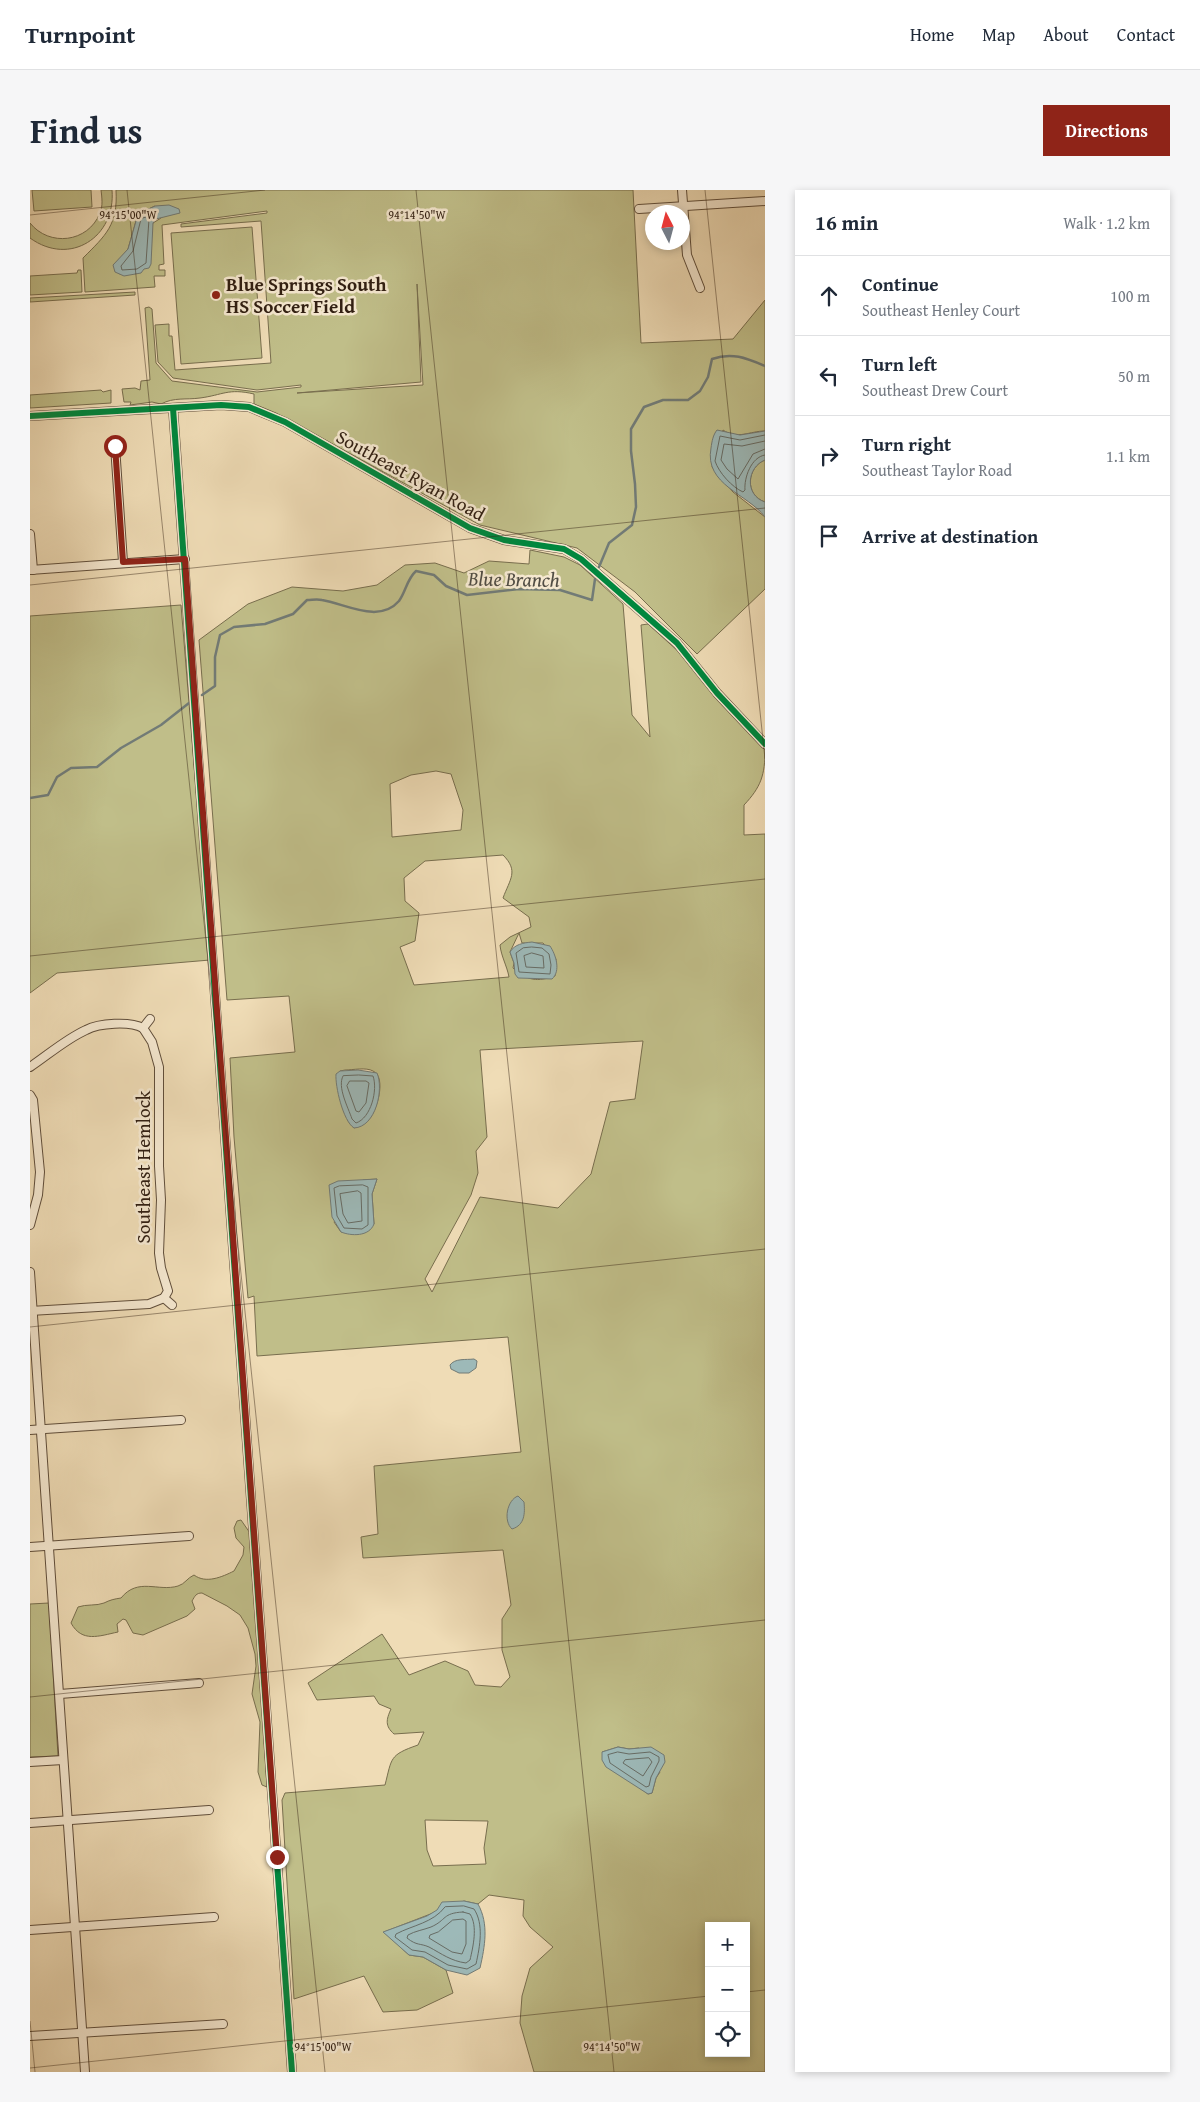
<!DOCTYPE html>
<html lang="en">
<head>
<meta charset="utf-8">
<style>
  body { margin:0; font-family:"Gentium Book Plus",serif; background:#f6f6f7; color:#1f2937 }
  .controls { position:absolute; right:15px; bottom:15px; display:grid; overflow:hidden; border-radius:0px; box-shadow:0 2px 8px #0003 }
  .controls button { width:45px; height:45px; display:grid; place-items:center; padding:0; border:0; border-bottom:1px solid #e0e1e3; background:#fff; color:#1f2937; font:25px sans-serif }
  .compass { position:absolute; left:615px; top:15px; width:45px; height:45px; border-radius:50%; background:#fff; box-shadow:0 2px 8px #0003; rotate:354deg }
  .stop { position:absolute; width:15px; height:15px; margin:-11px; border:4px solid #8f2418; border-radius:50%; background:#fff }
  .stop.end { background:#8f2418; border-color:#fff; box-shadow:0 1px 5px #0008 }
  .list { margin:0; padding:0; list-style:none }
  h2 { display:flex; justify-content:space-between; align-items:center; height:65px; margin:0; padding:0 20px; font-size:21px }
  h2 small { font-size:16px; font-weight:400; color:#747a83 }
  .list li { display:grid; grid-template-columns:32px 1fr auto; gap:15px; align-items:center; box-sizing:border-box; height:80px; padding:0 20px; border-top:1px solid #e0e1e3 }
  .list b { display:block; font-size:19px; white-space:nowrap }
  .list p { margin:0; font-size:16px; white-space:nowrap; color:#747a83 }
  .list em { font-size:16px; font-style:normal; color:#747a83 }
  .icon { flex:none; width:28px; height:28px; fill:none; stroke:currentColor; stroke-width:2; stroke-linecap:round; stroke-linejoin:round }
  .map { position:relative; flex:none; width:735px; height:1882px; overflow:hidden; border-radius:0px }
  header { display:flex; align-items:center; gap:30px; box-sizing:border-box; height:70px; padding:0 25px; background:#fff; border-bottom:1px solid #e0e1e3 }
  header strong { font-size:24px }
  nav { display:flex; gap:28px; margin-inline-start:auto; font-size:18px }
  .intro { display:flex; align-items:center; justify-content:space-between; box-sizing:border-box; height:120px; padding:0 30px }
  h1 { margin:0; font-size:35px }
  .button { padding:12px 22px; border-radius:0px; background:#8f2418; color:#fff; font-size:18px; font-weight:700 }
  main { display:flex; gap:30px; padding:0 30px }
  aside { flex:1; background:#fff; border-radius:0px; box-shadow:0 2px 8px #0003 }
  .map>svg:first-child { display:block }
</style>
</head>
<body>
<header>
<strong>Turnpoint</strong>
<nav><a>Home</a><a>Map</a><a>About</a><a>Contact</a></nav>
</header>
<div class="intro"><h1>Find us</h1><a class="button">Directions</a></div>
<main>
<div class="map">
<svg width="735" height="1882" viewBox="0 0 735 1882">
  <rect width="100%" height="100%" fill="#efdcb6"/>
  <filter id="stains"><feTurbulence type="fractalNoise" baseFrequency=".004" numOctaves="4"/><feColorMatrix values="0 0 0 0 .2 0 0 0 0 .09 0 0 0 0 .02 0 0 0 .5 -.17"/></filter>
  <radialGradient id="worn" r=".72"><stop offset=".6" stop-color="#630" stop-opacity="0"/><stop offset="1" stop-color="#630" stop-opacity=".3"/></radialGradient>
  <g fill="#c0be89" stroke="#786e4e" fill-rule="evenodd">
    <path d="M2,0h59l1,17 -58,4z"/>
    <path d="M71,0h11c4,47 -42,77 -82,48v-15c19,24 58,20 70,-10 3,-7 2,-15 1,-23z"/>
    <path d="M86,0h517l8,153 92,-4 32,-39v131c-15,0 -28,9 -42,-1l-11,37 21,25 32,25v72l-68,65 -62,-62 -58,-44 -97,-23 -204,-112 -22,-9v-10c-26,-6 -31,1 -54,4 -14,2 -26,-1 -39,6l-9,-2 -22,3 1,-3h-7l-2,-13 13,-1 5,2 1,-9 9,-1 -5,-72 4,-1 3,2 4,54 16,18 85,11 44,-5v-2l-44,5 -84,-12 -15,-16 -3,-37 14,-1v12h3l3,34 96,-7 -10,-142 -80,6v-3l86,-11v-2l-105,14 2,39 -5,1v5h6v6h-11l1,11 -70,5 -2,-34c23,-23 35,-33 33,-68zM125,16l6,12 -8,5 -33,51 -3,-2 2,-11 9,-12 10,-35zM387,94l6,101 -126,8 124,-11z"/>
    <path d="M222,37l10,131 -81,6 -10,-131z"/>
    <path d="M48,80h3l1,22 -52,3v-19l47,-3z"/>
    <path d="M105,102v3l-105,7v-4z"/>
    <path d="M71,200l2,2 8,-2v13l-81,5v-13z"/>
    <path d="M735,270v42c-21,-7 -18,-35 0,-42z"/>
    <path d="M500,360l34,7 16,8 43,39 9,111 18,22 -9,-112 7,-1 32,29 85,97c0,25 -4,37 -21,55v30l21,-1v1238h-231l-14,-49 2,-27 8,-28 23,-21 -23,-20 -7,-11 1,-16 -35,-5 -11,9 -14,-3 -80,31 25,23 14,2 23,13 7,23 -36,17 -34,2 -19,-36 -70,23 -12,-199 3,-7 100,-8c7,-27 4,-30 33,-40l6,-13 -30,2c-9,-8 -8,-14 -3,-25l-12,-5 -5,-8 -57,4 -9,-17 74,-49 27,41 36,-14 23,10 7,14 26,2 9,-10 -8,-27v-31l9,-14 -8,-55 -140,8 -2,-21 17,-3 -4,-68 147,-14 -13,-115 -251,19 -3,-60 -6,2 -14,-161 -4,-79 65,-6 -6,-56 -62,4 -28,-360 49,-36 44,-17 51,4 34,-6 28,-20 30,-2 29,10 25,-12 40,3zM406,581l15,3 12,36 -2,20 -69,7 -2,-53 21,-9zM473,665c16,16 7,24 0,43l26,19 2,10 -21,10 -10,8c1,11 7,21 9,32l-95,8 -14,-38 15,-6 4,-28 -14,-12 -1,-23 21,-17zM489,743l3,10h21l13,16 -1,17c-18,6 -27,5 -42,-8l1,-5 -4,-11zM613,851l-8,58 -25,3 -19,72 -33,34 -78,-11 -48,95 -7,-13 46,-84 7,-22 -2,-22 11,-14 -7,-87zM315,880c8,0 21,-3 28,1 14,6 4,41 -5,49 -3,4 -10,6 -14,8l-6,-7 -8,-50zM347,989l-5,15 2,30 -33,8 -7,-10 29,-42zM588,1557l11,2 10,-1 21,24 -4,6 -4,15 -4,1 -4,-3 -42,-39zM395,1630l63,1 -4,27 2,16 -53,2 -6,-16zM679,1736h37v127h-37z"/>
    <path d="M151,415l29,355 -153,13 -27,20v-377z"/>
    <path d="M211,1330l9,13 2,20v19l5,47 10,168 -5,-2 -4,-13 2,-50 -8,-28 4,-28 -1,-12 -7,-26 -8,-13 -13,-9 -25,-13c-6,0 -7,3 -10,8l3,8 -8,7 -44,19 -10,-2 -7,-13 -3,-1 -6,5 1,8c-19,4 -36,11 -47,-9l7,-16c8,-3 19,-1 26,-4 6,-3 10,-4 17,-5 17,-21 37,-6 57,-12 7,-2 9,-8 16,-11 12,9 28,2 40,-4l9,-16 1,-8 -8,-9 -2,-10 3,-7z"/>
    <path d="M19,1413l9,153 -28,1v-153z"/>
  </g>
  <g fill="#9db9b8" stroke="#727b76">
    <path d="M139,15l10,4 1,4 -24,6 -3,4 -2,41 -2,4 -5,1 -3,4 -17,3 -9,-4 -2,-7 15,-16 10,-35 17,-8z"/>
    <path d="M687,240l23,5 25,-4v29c-18,7 -21,35 0,42v15c-17,-23 -61,-32 -54,-69 1,-7 2,-13 6,-18z"/>
    <path d="M502,752l18,4c6,9 11,25 2,33l-34,-1 -3,-4 -1,-11 -4,-11c5,-8 13,-9 22,-10z"/>
    <path d="M328,880l19,3c7,16 -1,54 -23,55 -11,-7 -19,-42 -18,-54l4,-3z"/>
    <path d="M347,989l-5,15 2,30c-5,13 -23,12 -33,8l-9,-15 -3,-32 9,-4z"/>
    <path d="M444,1169l3,2 -1,7 -7,5h-10l-8,-4 -1,-4c5,-7 16,-5 24,-6z"/>
    <path d="M488,1306l6,6c1,11 1,23 -12,27 -9,-8 -5,-29 6,-33z"/>
    <path d="M588,1557l11,2 22,-2 13,8 1,7 -9,16 -4,15 -4,1 -42,-27 -4,-7v-8z"/>
    <path d="M434,1711l14,3c11,20 7,42 2,64l-13,7 -21,-5 -23,-13 -14,-2 -26,-23 44,-16 10,-6 5,-8z"/>
  </g>
  <g fill="none" stroke-linecap="round" stroke-linejoin="round">
    <g stroke="#676c65" stroke-width="1">
      <path d="M117,27l2,2 -3,44 -9,6 -15,1 -1,-4 12,-15 8,-32z"/>
      <path d="M735,245l-25,5 -20,-4 -5,25c4,12 17,26 28,31l2,-2c-1,-12 6,-33 20,-35"/>
      <path d="M735,251l-23,5 -18,-2 -3,16 6,9 11,10 15,-25 12,-5"/>
      <path d="M502,757l10,1 7,6 2,11 -1,9 -31,-2 -3,-19 7,-5z"/>
      <path d="M502,763l11,3 1,12 -18,-1 -2,-11z"/>
      <path d="M329,885l14,1c5,14 -2,42 -17,47l-4,-4c-4,-12 -15,-32 -9,-43z"/>
      <path d="M320,891h16l3,2 -3,20 -7,9 -3,-1 -9,-25z"/>
      <path d="M333,995l5,2v38l-6,4 -18,-1 -7,-12 -3,-28 5,-2z"/>
      <path d="M328,1001l3,2 1,28 -14,2 -5,-9 -3,-20z"/>
      <path d="M588,1562l11,2 21,-2 9,5v4l-8,16 -2,9 -3,1 -36,-24 -2,-8z"/>
      <path d="M619,1568l3,4 -9,14 -20,-13 2,-3z"/>
      <path d="M434,1716l10,3c10,15 6,37 2,55l-9,5 -19,-4 -23,-13 -13,-2 -17,-13 1,-3c17,-9 37,-11 49,-27z"/>
      <path d="M433,1722l7,2c8,12 3,33 0,46l-4,3c-15,-2 -24,-9 -37,-16 -9,-4 -12,-1 -22,-9l1,-3c7,-4 15,-5 23,-8 16,-7 11,-14 32,-15z"/>
      <path d="M423,1730l10,-1 3,2v23l-4,10 -10,-2 -23,-14 1,-3 8,-3z"/>
    </g>
    <g stroke="#727b76" stroke-width="2.5">
      <path d="M569,377l10,-24 23,-18 4,-18 -1,-23 -4,-33v-22l13,-22 19,-7h25l12,-9 8,-14 4,-18c20,-7 34,-1 53,7"/>
      <path d="M172,505l13,-9v-29l5,-22 14,-8 31,-3 28,-10 14,-14c5,0 10,-1 15,0 24,4 57,24 77,1 7,-10 8,-22 17,-30l18,4 12,11 21,9 52,-6 41,1 32,10 3,-21"/>
      <path d="M0,608l18,-3 9,-18 14,-9 26,-1 24,-19 40,-23 28,-22"/>
    </g>
    <defs>
      <g id="street">
        <path d="M652,0l5,65 13,33"/>
        <path d="M609,19l126,-8"/>
        <path d="M143,218l119,1664"/>
        <path d="M0,226l191,-11 28,2 36,15 185,106 34,12 60,9 17,10 96,84 40,50 48,51"/>
        <path d="M85,256l8,116"/>
        <path d="M0,344l3,36"/>
        <path d="M0,380l155,-11"/>
        <path d="M113,838l9,14 7,25v99l2,34 -2,53 2,15 7,23 -4,7"/>
        <path d="M113,838l7,-9"/>
        <path d="M0,877c18,-12 36,-28 56,-37 13,-7 44,-9 57,-2"/>
        <path d="M0,905l3,5 7,72 -2,23 -8,30"/>
        <path d="M0,1082l55,800"/>
        <path d="M134,1108l8,7"/>
        <path d="M0,1121l119,-7 15,-6"/>
        <path d="M0,1240l151,-10"/>
        <path d="M0,1357l159,-11"/>
        <path d="M30,1504l139,-11"/>
        <path d="M0,1572l33,-2"/>
        <path d="M0,1633l179,-13"/>
        <path d="M0,1740l184,-13"/>
        <path d="M0,1846l193,-12"/>
      </g>
    </defs>
    <use href="#street" stroke="#604e3b" stroke-width="10"/>
    <use href="#street" stroke="#f5e8d0" stroke-width="8"/>
    <defs>
      <g id="cycleway">
        <path d="M143,218l119,1664"/>
        <path d="M0,226l191,-11 28,2 36,15 185,106 34,12 60,9 17,10 96,84 40,50 48,51"/>
      </g>
    </defs>
    <use href="#cycleway" stroke="#f5e8d0" stroke-width="9"/>
    <use href="#cycleway" stroke="#00873e" stroke-width="6"/>
  </g>
  <g fill="none" stroke-linecap="round" stroke-linejoin="round">
    <path stroke="#8f2418" stroke-width="6" d="M85,256l8,116 62,-3 92,1298"/>
  </g>
  <path fill="none" stroke="#311f12" stroke-width="1" stroke-opacity="0.45" d="M97,0l198,1882M386,0l198,1882M675,0l60,569M0,25l235,-25M0,395l735,-77M0,766l735,-77M0,1137l735,-78M0,1507l735,-77M716,1802l19,-2M0,1831l5,51M0,1878l679,-72"/>
  <circle fill="#8f2418" stroke="#f5e8d0" stroke-width="2" cx="186" cy="105" r="5"/>
  <g text-anchor="middle" stroke-width="5" stroke-linejoin="round" paint-order="stroke">
    <g font-size="19" font-weight="bold" fill="#311f12" stroke="#f5e8d0" text-anchor="start">
      <text x="196" y="101">Blue Springs South<tspan x="196" dy="22">HS Soccer Field</tspan></text>
    </g>
    <g font-size="19" fill="#311f12" stroke="#f5e8d0">
      <text transform="translate(381 285) rotate(29)" y="7">Southeast Ryan Road</text>
      <text transform="translate(113 977) rotate(-90)" y="7">Southeast Hemlock</text>
    </g>
    <g font-size="20" font-style="italic" fill="#514d44" stroke="#f5e8d0">
      <text transform="translate(484 389) rotate(1)" y="7">Blue Branch</text>
    </g>
  </g>
  <g font-size="12" text-anchor="middle" fill="#311f12" stroke="#f5e8d0" stroke-width="5" stroke-linejoin="round" paint-order="stroke">
    <text x="98" y="29">94°15'00"W</text>
    <text x="387" y="29">94°14'50"W</text>
    <text x="293" y="1861">94°15'00"W</text>
    <text x="582" y="1861">94°14'50"W</text>
  </g>
  <rect width="100%" height="100%" filter="url(#stains)"/>
  <rect width="100%" height="100%" fill="url(#worn)"/>
</svg>
<div class="controls">
<button>+</button>
<button>−</button>
<button><svg class="icon" aria-label="locate" viewBox="0 0 24 24"><circle cx="12" cy="12" r="6"/><path d="M12 2v4M12 18v4M2 12h4M18 12h4"/></svg></button>
</div>
<svg class="compass" viewBox="-18 -18 36 36"><path d="M0-13l5 13h-10z" fill="#e53935"/><path d="M0 13l5-13h-10z" fill="#747a83"/></svg>
<div class="stop" style="left:85px;top:256px"></div>
<div class="stop end" style="left:247px;top:1667px"></div>
</div>
<aside>
<h2>16 min<small>Walk · 1.2 km</small></h2>
<ul class="list">
<li><svg class="icon" aria-label="ahead" viewBox="0 0 24 24"><path d="M12 20V5M6 11l6-6 6 6"/></svg><div><b>Continue</b><p>Southeast Henley Court</p></div><em>100 m</em></li>
<li><svg class="icon" aria-label="left" viewBox="0 0 24 24"><path d="M17 20v-9H6M10 6l-5 5 5 5"/></svg><div><b>Turn left</b><p>Southeast Drew Court</p></div><em>50 m</em></li>
<li><svg class="icon" aria-label="right" viewBox="0 0 24 24"><path d="M7 20v-9h11M14 6l5 5-5 5"/></svg><div><b>Turn right</b><p>Southeast Taylor Road</p></div><em>1.1 km</em></li>
<li><svg class="icon" aria-label="arrive" viewBox="0 0 24 24"><path d="M6 21V4h12l-3 4 3 4H6"/></svg><div><b>Arrive at destination</b></div></li>
</ul>
</aside>
</main>
</body>
</html>
